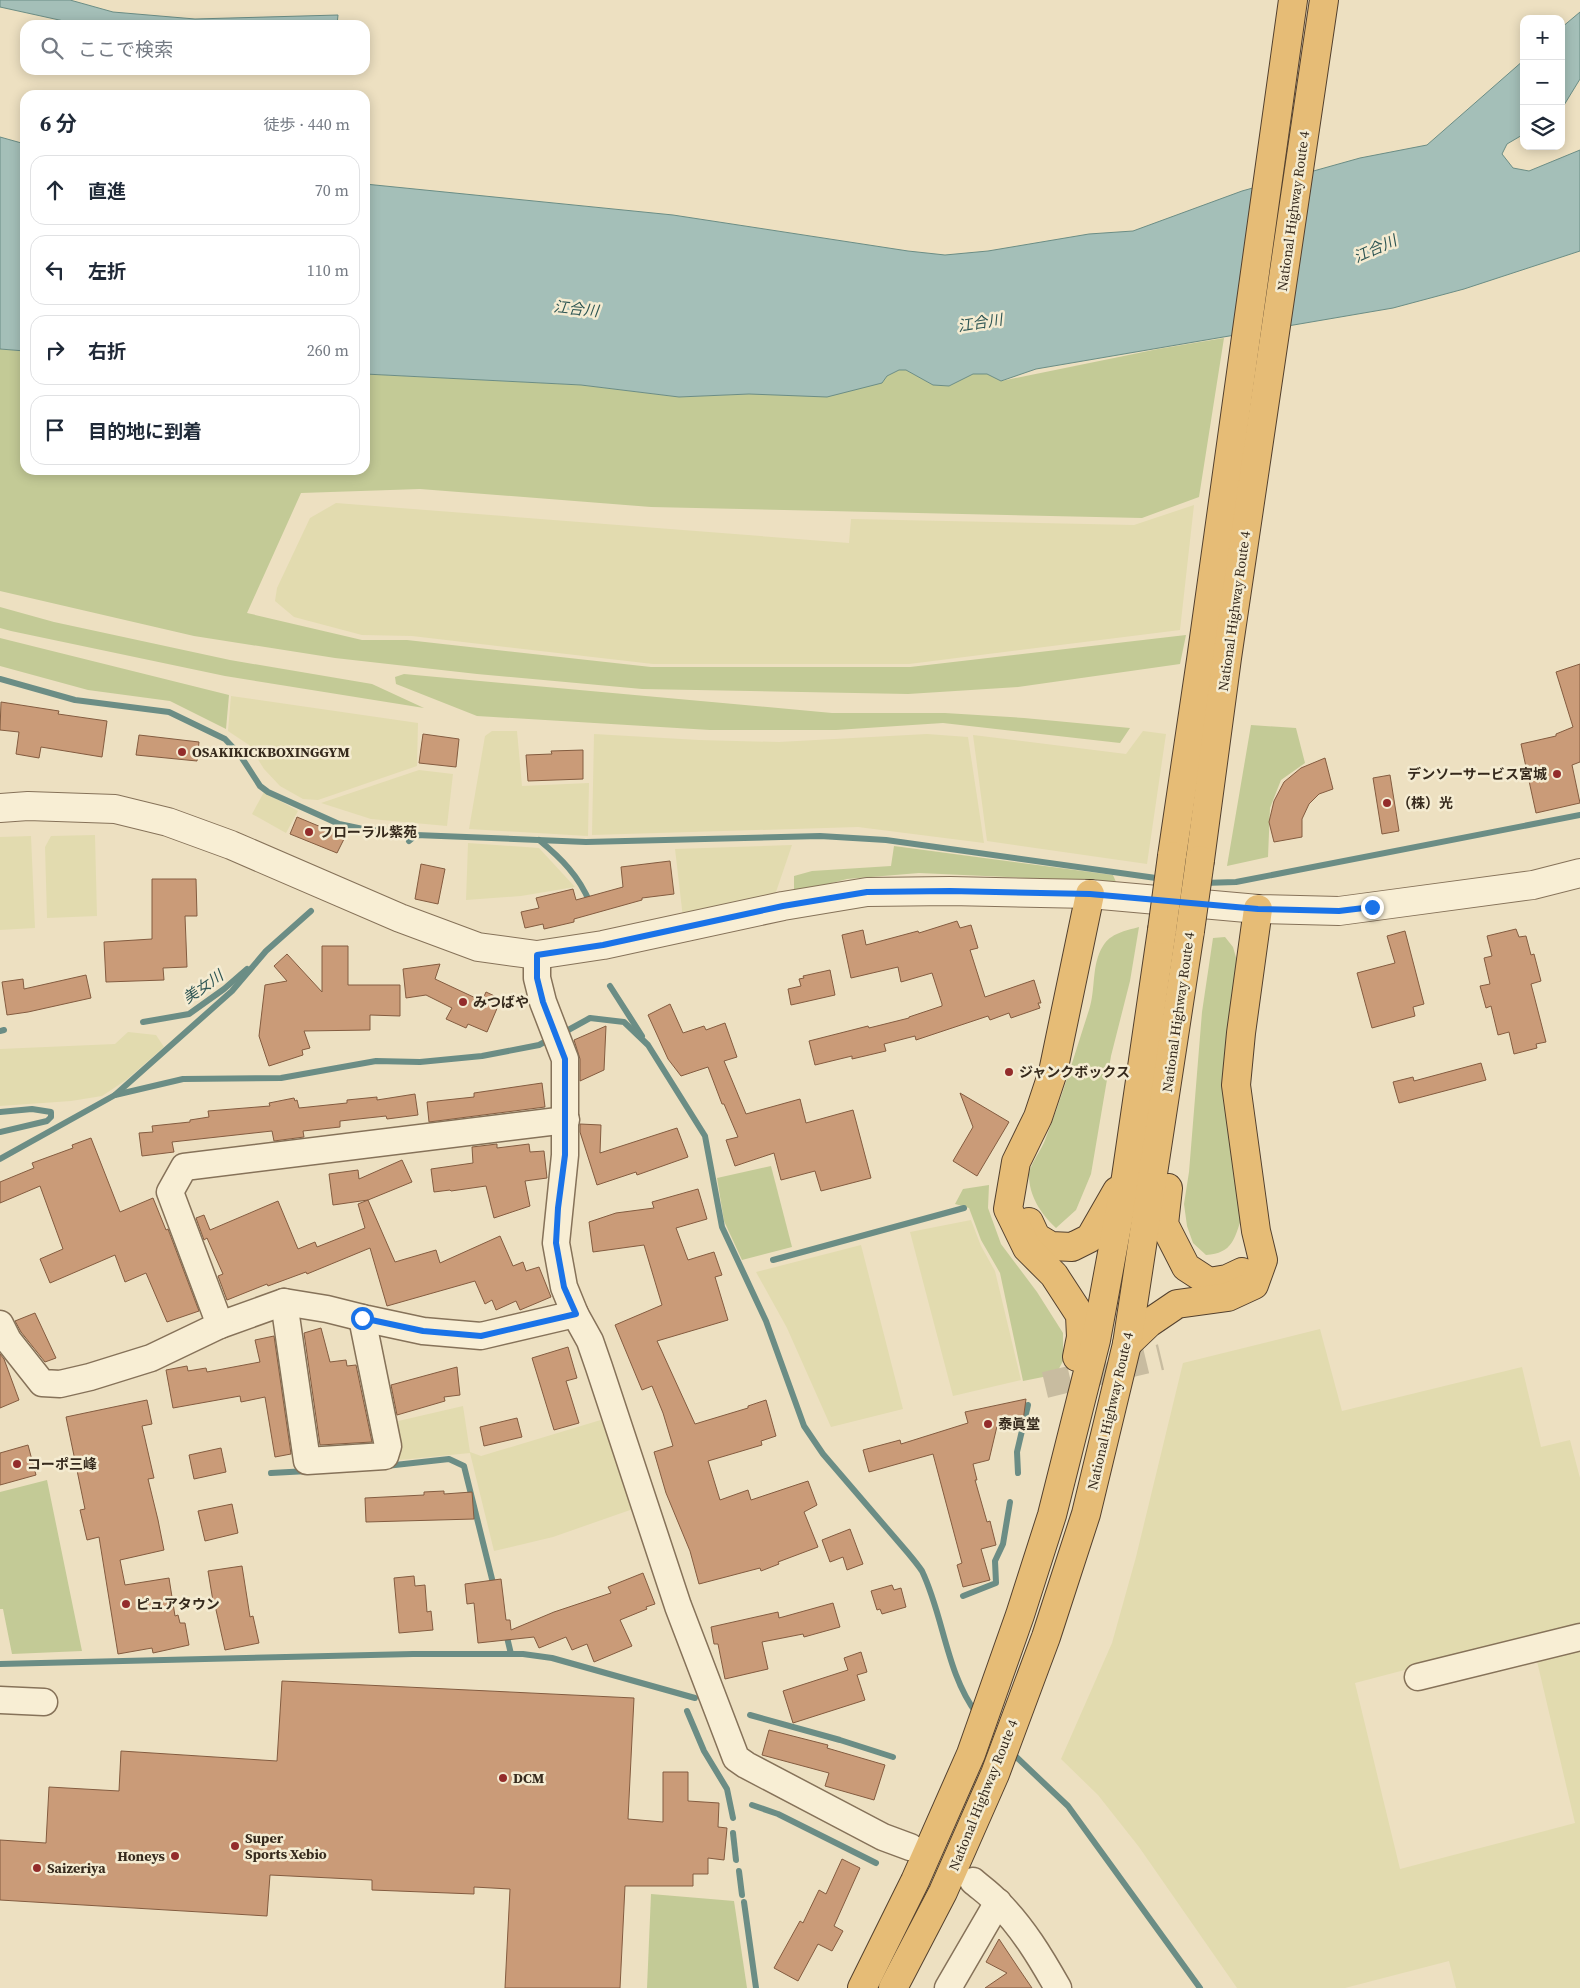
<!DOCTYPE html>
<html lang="ja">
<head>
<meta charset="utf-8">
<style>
  body { margin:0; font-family:"Source Serif 4","Noto Sans JP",serif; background:#f2f2f3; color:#1f2937 }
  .controls { position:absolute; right:15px; top:15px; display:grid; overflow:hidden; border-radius:10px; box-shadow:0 2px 12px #0003 }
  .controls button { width:45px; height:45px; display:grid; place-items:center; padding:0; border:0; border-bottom:1px solid #e0e1e3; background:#fff; color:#1f2937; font:25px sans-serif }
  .stop { position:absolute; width:15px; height:15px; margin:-11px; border:4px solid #1a73e8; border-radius:50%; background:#fff }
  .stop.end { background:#1a73e8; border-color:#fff; box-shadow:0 1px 5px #0008 }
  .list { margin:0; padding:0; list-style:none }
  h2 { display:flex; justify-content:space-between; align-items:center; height:65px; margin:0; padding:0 20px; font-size:21px }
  h2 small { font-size:16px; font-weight:400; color:#747a83 }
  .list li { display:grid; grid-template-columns:32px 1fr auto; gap:15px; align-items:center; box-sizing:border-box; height:70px; margin:0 10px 10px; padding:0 10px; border:1px solid #e0e1e3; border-radius:15px }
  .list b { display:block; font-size:19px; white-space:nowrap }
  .list em { font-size:16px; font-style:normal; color:#747a83 }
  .icon { flex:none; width:28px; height:28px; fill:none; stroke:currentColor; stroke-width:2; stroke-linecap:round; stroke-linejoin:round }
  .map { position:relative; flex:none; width:1580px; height:1988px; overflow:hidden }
  .search { position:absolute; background:#fff; box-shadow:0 2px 12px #0003; left:20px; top:20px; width:350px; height:55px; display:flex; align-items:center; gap:12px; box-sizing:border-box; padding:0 18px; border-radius:15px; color:#747a83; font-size:19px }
  .panel { position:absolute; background:#fff; box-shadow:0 2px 12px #0003; left:20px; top:90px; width:350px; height:385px; border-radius:15px }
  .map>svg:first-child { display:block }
</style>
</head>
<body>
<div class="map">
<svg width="1580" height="1988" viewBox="0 0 1580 1988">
  <rect width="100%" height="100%" fill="#ede0c1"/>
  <g fill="#e2dbaf">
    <path d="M336,503l513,40 2,-24 283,6 60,-20 -14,125 -271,34h-256l-241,-28 -50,-1 -68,-18 -19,-16 2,-13 33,-70z"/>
    <path d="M231,696l187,27 -1,43 -99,34 -15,-1 -23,-13 -16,-17 -15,-24 -21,-14z"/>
    <path d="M492,731h25l5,55 67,-3 -1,53 -119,-7 16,-93z"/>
    <path d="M1143,731l23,3 -19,130 -160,-23 -14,-106 153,19z"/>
    <path d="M594,734l105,6 80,2 148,-8 41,3 16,106 -126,-16 -266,8z"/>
    <path d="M419,770l34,4 -6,52 -76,-7 -50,-16z"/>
    <path d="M264,792l34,19 -12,22 -34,-19z"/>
    <path d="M95,835l2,81 -50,2 -2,-71 6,-11z"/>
    <path d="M31,836l4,92 -35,2v-93z"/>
    <path d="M468,843l71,5 36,39 -54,9 -55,4z"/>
    <path d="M792,845l-17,50 -92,23 -8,-69z"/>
    <path d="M128,1032l28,3 8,12 -38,33 -24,16 -31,5 -71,5v-57l115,-5z"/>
    <path d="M971,1220l10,26 14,25 26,109 -68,16 -43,-164z"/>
    <path d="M861,1245l42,164 -72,18 -44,-99 -31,-56z"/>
    <path d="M1320,1329l22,82 180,-44 19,80 29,-7 10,38v146l-225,59 45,186 175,-46 -39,-166 44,-11v342h-124l-7,-27 -104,27h-108l-98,-141 -41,-52 -37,-36 51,-116 24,-86 47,-194z"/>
    <path d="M463,1406l7,46 11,4 123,-37 29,90 -80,28 -59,14 -24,-98 -70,7 -6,-38z"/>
  </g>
  <g fill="#c3ca96">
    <path d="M1224,338l-25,159 -57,21 -491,-11 -231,-18 -119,4 -54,120 115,27h45l244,27h259l276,-32 -6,29 -162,23 -110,7 -266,-5 -165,-15 -142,-16 -141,-22 -194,-45v-242l25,2v119h340v-96l216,11 98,12 70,-3 138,-18 12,-6h7l27,15 16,1 24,-12h14l14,7 157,-32z"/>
    <path d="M0,607l54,15 176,38 142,24 52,24 -199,-32 -214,-45 -11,-3z"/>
    <path d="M0,638l229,57 -3,34 -56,-28 -82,-11 -88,-24z"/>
    <path d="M404,674l428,39h113l79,5 106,10 -10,15 -177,-20 -107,7h-126l-233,-14 -81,-32 -1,-7z"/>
    <path d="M1251,725l45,3 9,35 -24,17 -11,28 -2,49 -41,9z"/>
    <path d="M894,846l219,29 3,7 -197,-9 -72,6 -53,14v-17l18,-5 79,-5z"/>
    <path d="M1139,927l-9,54 -19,75 -20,118 -15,36 -20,18c-15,-14 -27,-32 -27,-53 0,-9 13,-26 16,-35 17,-42 30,-87 44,-130 7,-21 2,-45 14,-64 8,-13 22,-15 36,-19z"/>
    <path d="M1225,937l8,10 4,14 5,256c-8,22 -9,36 -36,38l-13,-12 -6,-17 -3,-22 5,-32 13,-160 11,-74z"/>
    <path d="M771,1166l21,81 -50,13 -18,-39 -7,-43z"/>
    <path d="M989,1185l-1,23 13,36 36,48 26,41v28l-9,17 -11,-1 -20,4 -23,-108 -19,-33 -12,-32 -14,-4 8,-15z"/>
    <path d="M47,1480l35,171 -70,3 -9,-45h-3v-117z"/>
    <path d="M651,1894l83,7 13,87h-100z"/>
  </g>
  <g fill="#a4bfb8" stroke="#6b8d85">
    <path d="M0,0h70l43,12 82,7 143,-4 -1,10h-255l-82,-18z"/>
    <path d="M1580,12v67l-19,31v-82z"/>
    <path d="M1524,60v74l-17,10 -5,10 11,14 16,3 51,-21v101l-116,38 -71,19 -357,61 -35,12 -14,-7h-14l-24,12 -16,-1 -27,-15h-7l-12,6 -5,7 -55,14 -78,-3 -70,3 -98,-12 -216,-11v-190l308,31 235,36 37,4 43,-4 101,-17 44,-3 109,-40 118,-33 67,-13z"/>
    <path d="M0,137l25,7v207l-25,-2z"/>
  </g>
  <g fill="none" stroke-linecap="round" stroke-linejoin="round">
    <g stroke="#6b8d85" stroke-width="6">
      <path d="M0,679l75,21 94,12 56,27 15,16 20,31 8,6 71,32 24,5 53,6"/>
      <path d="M539,840c22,18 40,36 51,63"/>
      <path d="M409,841l7,-6 170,7 234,-6 66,4 277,39"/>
      <path d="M1203,883l33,-1 344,-67"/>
      <path d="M610,986l32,50"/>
      <path d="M143,1022l46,-8 35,-25 23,-20"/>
      <path d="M0,1031l4,-1"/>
      <path d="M561,1034l29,-16 34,4 24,23 57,91 17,91 44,94 38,105 19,28 85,99c5,6 10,12 14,18 22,46 24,102 55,143"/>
      <path d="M115,1095l68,-16 98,-1 95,-17 44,1 62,-6 57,-11 13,-7"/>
      <path d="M0,1112l32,-3 19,3v5l-4,4 -47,11"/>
      <path d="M0,1159l115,-64 117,-104 34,-40 45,-40"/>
      <path d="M773,1260l191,-52"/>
      <path d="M386,1466l63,-7 15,7 30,121"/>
      <path d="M271,1473l37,-2"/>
      <path d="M1018,1473l-1,-21 11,-47"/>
      <path d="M963,1596l33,-13 -1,-22 8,-17 7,-42"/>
      <path d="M506,1633l5,21"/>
      <path d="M0,1664l413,-10h110l29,4 143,40"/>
      <path d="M687,1711l17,40 23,38 6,29"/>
      <path d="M750,1715l90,25 53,17"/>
      <path d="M1010,1751l58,55 132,182"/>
      <path d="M752,1805l26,9 98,49"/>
      <path d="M733,1833l3,27"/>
      <path d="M739,1871l3,24"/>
      <path d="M744,1902l12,86"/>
    </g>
  </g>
  <g fill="#ca9b78" stroke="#845c40">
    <path d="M1580,664v98l-8,3 8,38 -44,10 -15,-69 35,-8v-2l17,-7 -17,-55z"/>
    <path d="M1,702l58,9 -1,3 49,7 -5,36 -61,-10 -2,11 -23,-4 3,-22 -19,-2z"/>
    <path d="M423,734l36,5 -3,28 -37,-4z"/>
    <path d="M139,735l60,7 -2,19 -61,-6z"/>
    <path d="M583,750v29l-55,2 -2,-26 26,-1 -1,-3z"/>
    <path d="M1325,758l8,31 -14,5 -10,10 -7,15v18l-28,5 -5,-20 5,-21 10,-19 17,-14z"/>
    <path d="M1390,775l9,56 -17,3 -9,-56z"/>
    <path d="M297,817l48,20 -8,16 -47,-19z"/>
    <path d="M670,861l4,33 -32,4v2l-68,19v3l-30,7 -1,-5 -18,4 -4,-16 18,-4 -3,-10 37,-9 3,11 47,-13 -2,-20z"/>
    <path d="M421,864l24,5 -7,35 -23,-5z"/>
    <path d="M152,879h44l1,37h-12l2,51 -24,1 1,12 -58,2 -2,-40 48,-3z"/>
    <path d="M957,921l3,7 11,-3 7,23 -8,2 15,47 49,-17 7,23h-3l2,5 -29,10 -2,-5 -19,7 -2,-4 -72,24 -1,-4 -31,8 2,7 -34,8v-3l-37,9 -6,-24 59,-15 1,2 40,-10v-1l33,-11v-2l-10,-31 -31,9 -3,-15 -47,11 -9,-43 21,-5 3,15 52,-14 1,2z"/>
    <path d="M1516,929l3,8 7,-1 5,19 3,-1 7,27 -10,3 15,58 -10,2 1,4 -23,6 -5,-22 -11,3 -7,-29 -5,2 -6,-22 10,-2 -6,-26 8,-2 -5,-20z"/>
    <path d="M1405,931l19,73 -11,3 2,9 -43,12 -15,-55 38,-10 -8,-27z"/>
    <path d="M322,946h26v39h52v31l-30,-1v15l-66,1 6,17 -8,2 1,5 -34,11 -10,-30 6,-51 22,-4 -13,-15 13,-12 35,38z"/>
    <path d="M440,964l-5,15 47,22 4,-9 15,7 -14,33 -19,-8 -2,4 -20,-9 6,-11 -26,-13 -20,3 -3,-29z"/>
    <path d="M830,970l5,25 -44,10 -3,-16 13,-3 -2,-7 5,-1 -1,-2z"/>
    <path d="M86,975l5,23 -63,14 -21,3 -5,-33 21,-3 1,10z"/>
    <path d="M670,1004l13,29 21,-7 2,4 19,-7 12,34 -13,4 22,53 54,-15 6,24 47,-13 18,68 -50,13 -6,-20 -34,9 -7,-27 -39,13 -9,-26 12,-3 -14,-33h-2l-14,-37 -27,9 -13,-17 -20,-44z"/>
    <path d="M606,1026l-2,44 -24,11v-22l-6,-19z"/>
    <path d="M1481,1063l5,17 -87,23 -6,-21 20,-5 1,4z"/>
    <path d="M542,1083l3,24 -116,15 -2,-20 47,-5v-4z"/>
    <path d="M960,1093l49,29 -32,54 -24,-15 20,-34z"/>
    <path d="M415,1094l3,21 -31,4 -1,-3 -46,5v6l-37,4 1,6 -30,4 -2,-10 -100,11 2,10 -32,4 -3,-23 14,-1 -1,-6 38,-4v-2l19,-3 -1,-6 62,-5 -1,-3 25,-5 1,3 2,-1 2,8 48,-5v-3l30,-3v3z"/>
    <path d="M580,1124l21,1 -1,28 77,-25 11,29 -51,18 -1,-3 -39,13 -17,-53z"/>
    <path d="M91,1138l29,74 33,-14 13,32 2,-1 31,82 -32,11 -21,-49 -21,9 -10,-27 -65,28 -10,-24 23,-10 -23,-63 -40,17v-21l34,-14 -2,-5 41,-15 -1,-3z"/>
    <path d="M497,1144v4l32,-4 1,8 14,-1 3,27 -22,3 5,25 -36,12 -8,-32 -35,5 -1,-1 -16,2 -3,-23 42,-6 -1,-16z"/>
    <path d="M402,1160l10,22 -44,18 27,62 41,-12 4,13 60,-27 13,30 10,-4 3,9 13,-4 12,30 -31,13 -4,-9 -20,9 -4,-10 -7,4 -10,-23 -88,25 -17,-58 -63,26 -1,-2 -38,14 -1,-2 -40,16 -9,-24 5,-2 -16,-36 -3,2 -8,-22 8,-3 6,15 68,-29 20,48 17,-7 2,5 48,-19 -7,-24 10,-4 -35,5 -4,-31 29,-4 1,9z"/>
    <path d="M698,1189l9,30 -31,9 12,32 26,-8 8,23 -7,2 13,43 -71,21 38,83 53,-16v-2l18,-6 10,36 -15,5 1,4 -54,16 12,39 28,-10 3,10 57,-19 9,24 -13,7 14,35 -40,15 1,2 -18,7 -1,-3 -61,16 -9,-33 -24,-58 -12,-41 19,-6 -10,-33 -11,-27 -10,4 -27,-65 47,-20 -18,-60 -51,7 -4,-30 27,-9 38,-5 -2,-6z"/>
    <path d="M35,1313l21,45 -11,4 -24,-30 -6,-11z"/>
    <path d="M321,1328l9,34 16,-2 1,6 9,-1 16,77 -52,3 -16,-112z"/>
    <path d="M274,1336l17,118 -16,3 -10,-60 -24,5 -1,-6 -67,12 -7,-38 21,-4 1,5 18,-3 1,4 53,-10 -5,-22z"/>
    <path d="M568,1347l9,31 -11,3 13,42 -25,7 -22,-72z"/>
    <path d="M0,1354l4,5 15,41 -19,8z"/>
    <path d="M457,1367l3,28 -16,2 1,4 -48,14 -6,-30z"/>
    <path d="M1026,1399l-3,22 -25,1 -9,38 -16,4 4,16h-2l12,42 3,-1 6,24 -15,4 9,31 -27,7 -6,-22 5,-2 -29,-109 -64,18 -6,-22 37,-10 1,4 67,-21 -3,-11z"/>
    <path d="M147,1400l5,24 -10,2 12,52 -6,1 10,41 6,30 -44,10 5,25 44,-7 6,38 3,-1 2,8h5l4,22 -36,8 -1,-5 -34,6 -19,-117 -12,3 -7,-30 5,-1 -19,-92z"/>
    <path d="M517,1418l5,19 -38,9 -4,-19z"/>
    <path d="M28,1445l8,30 -36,10v-32z"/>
    <path d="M221,1448l5,24 -32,7 -5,-24z"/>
    <path d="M444,1491v3l28,-2 2,27 -108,3 -1,-24 59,-3v-3z"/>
    <path d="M232,1504l6,29 -33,8 -7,-30z"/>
    <path d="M850,1529l13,35 -16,6 -4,-13 -13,5 -8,-22z"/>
    <path d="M242,1566l8,51 3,-1 6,27 -34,7 -11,-49h-1l-5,-30z"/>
    <path d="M643,1573l12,31 -9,3 1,2 -27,11 12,26 -38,16 -7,-18 -15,6 -6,-13 -27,11 -5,-11 -56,6 -4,-40 -7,1 -2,-20 36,-5 5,41h4l1,10 43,-18 57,-19 -3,-6z"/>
    <path d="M414,1576l1,10 10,-1 2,27 4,-1 2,19 -34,3 -5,-55z"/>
    <path d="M892,1585l2,5 7,-2 5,19 -24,7 -2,-5 -3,1 -6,-19z"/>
    <path d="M833,1603l7,24 -36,10 -1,-3 -41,8 6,27 -43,10 -7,-35h-4l-3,-17 67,-15 1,6z"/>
    <path d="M861,1652l6,20 -10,3 8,25 -72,23 -10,-32 65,-21 -4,-12z"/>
    <path d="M282,1681l352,17 -6,121 35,3v-50h25v29l31,2 -1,24 9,1 -3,32 -16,-2v16h-15v12h-68l-5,102h-115l5,-99 -36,-2v7l-102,-4v-10l-102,-5 -3,41 -267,-16v-60l46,3 3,-56 70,4 2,-40 156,10z"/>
    <path d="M769,1730l59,15 -1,3 58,17 -11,35 -49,-14 4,-13 -67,-18z"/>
    <path d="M842,1859l18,9 -26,58 9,5 -11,20 -14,-7 -20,37 -24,-13 26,-47 3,2 16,-33 7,4z"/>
    <path d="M999,1939l20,30 13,19h-47l22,-15 -21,-11z"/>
  </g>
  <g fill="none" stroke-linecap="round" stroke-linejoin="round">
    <path stroke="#c8bca0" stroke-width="26" stroke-dasharray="26 13" stroke-linecap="butt" d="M1045,1385l116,-28"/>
    <defs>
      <g id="minor">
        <path d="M537,955v23l6,24 22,57v96l-9,88 8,44 11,27 15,27 9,26 79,239 58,152 10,7 137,72 27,10"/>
        <path d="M284,1302l23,159 78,-5 3,-10 -26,-128"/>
        <path d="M0,1324l8,16 34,43 18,1 30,-7 61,-19 69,-33 64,-23 43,7 40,10 56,12 58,5 94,-22"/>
        <path d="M220,1325l-50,-133 14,-25 382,-47"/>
        <path d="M1418,1677l162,-40"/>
        <path d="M0,1700l44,2"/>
        <path d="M973,1881c8,7 17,13 24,21 25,24 44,56 61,86"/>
        <path d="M948,1988l50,-86"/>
      </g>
      <path id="tertiary" d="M0,808l28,-2 87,3 53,13 63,23 169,73 78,29 59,8 66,-10 180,-39 84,-14 83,-1 140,3 168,15 81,2 194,-26 47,-12"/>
      <g id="trunk">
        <path d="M1172,856l29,-196 92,-660"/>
        <path d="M1200,860l27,-202 97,-658"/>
        <path d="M1168,1188l-4,36 22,43 23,15 18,-3 15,-7"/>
        <path d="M1029,1222l7,15 15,9 21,1 18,-9 27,-47"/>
        <path d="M1127,1344l22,-21 28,-19 51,-7 26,-12 9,-25 -7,-29 -20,-146 5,-52 17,-124"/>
        <path d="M1077,1357l4,-20 -1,-22 -26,-40 -27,-27 -19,-39 8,-47 22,-45 15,-45 37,-178"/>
        <path d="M862,1988l53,-107 56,-127 49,-139 32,-100 44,-175 30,-163 36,-247"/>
        <path d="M893,1988l50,-96 52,-118 51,-137 40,-123 41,-170 63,-413"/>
      </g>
    </defs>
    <use href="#minor" stroke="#867259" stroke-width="29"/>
    <use href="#tertiary" stroke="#867259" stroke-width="30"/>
    <use href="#trunk" stroke="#53402e" stroke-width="30"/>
    <use href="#minor" stroke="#f8eed4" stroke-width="26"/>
    <use href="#tertiary" stroke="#f8eed4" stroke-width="28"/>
    <use href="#trunk" stroke="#e6bc76" stroke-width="28"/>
    <defs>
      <g id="trunk-bridge">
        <path d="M1162,930l10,-74"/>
        <path d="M1190,931l10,-71"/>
      </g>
    </defs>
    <use href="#trunk-bridge" stroke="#53402e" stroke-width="30" stroke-linecap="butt"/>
    <use href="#trunk-bridge" stroke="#e6bc76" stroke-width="28"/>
  </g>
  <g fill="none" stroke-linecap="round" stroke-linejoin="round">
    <path stroke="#1a73e8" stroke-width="6" d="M362,1318l61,13 58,5 95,-22 -12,-27 -8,-44 2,-35 7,-53v-96l-22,-57 -6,-24v-23l66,-10 180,-39 84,-14 83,-1 140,3 168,15 81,2 33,-4"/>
  </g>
  <g fill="#932c2b" stroke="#f4ebd1" stroke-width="2">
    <circle cx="182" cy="752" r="5"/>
    <circle cx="1557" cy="774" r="5"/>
    <circle cx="1387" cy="803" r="5"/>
    <circle cx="309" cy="832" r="5"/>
    <circle cx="463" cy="1002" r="5"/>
    <circle cx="1009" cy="1072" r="5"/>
    <circle cx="988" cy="1424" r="5"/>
    <circle cx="17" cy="1464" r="5"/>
    <circle cx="126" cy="1604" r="5"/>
    <circle cx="503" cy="1778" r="5"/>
    <circle cx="235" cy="1846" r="5"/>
    <circle cx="175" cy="1856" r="5"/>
    <circle cx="37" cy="1868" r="5"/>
  </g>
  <g text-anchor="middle" stroke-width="5" stroke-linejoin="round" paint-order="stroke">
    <g font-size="14" fill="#362a1d" stroke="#f4ebd1">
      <text transform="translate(1293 211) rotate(-82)" y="5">National Highway Route 4</text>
      <text transform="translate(1234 611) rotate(-82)" y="5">National Highway Route 4</text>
      <text transform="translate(1178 1012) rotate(-82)" y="5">National Highway Route 4</text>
      <text transform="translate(1110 1411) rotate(-77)" y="5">National Highway Route 4</text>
      <text transform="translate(983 1795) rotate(-68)" y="5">National Highway Route 4</text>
    </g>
    <g font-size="14" font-weight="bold" fill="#362a1d" stroke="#f4ebd1" text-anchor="start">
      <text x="192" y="757">OSAKIKICKBOXINGGYM</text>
      <text x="1547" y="779" text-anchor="end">デンソーサービス宮城</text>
      <text x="1397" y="808">（株）光</text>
      <text x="319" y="837">フローラル紫苑</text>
      <text x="473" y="1007">みつばや</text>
      <text x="1019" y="1077">ジャンクボックス</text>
      <text x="998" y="1429">泰眞堂</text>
      <text x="27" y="1469">コーポ三峰</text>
      <text x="136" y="1609">ピュアタウン</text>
      <text x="513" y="1783">DCM</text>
      <text x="245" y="1843">Super<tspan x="245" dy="16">Sports Xebio</tspan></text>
      <text x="165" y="1861" text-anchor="end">Honeys</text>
      <text x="47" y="1873">Saizeriya</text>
    </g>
    <g font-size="15" font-style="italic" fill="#2d5553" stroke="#f4ebd1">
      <text transform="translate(1375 249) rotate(-24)" y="5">江合川</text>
      <text transform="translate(576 309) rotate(6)" y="5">江合川</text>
      <text transform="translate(980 323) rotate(-9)" y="5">江合川</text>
      <text transform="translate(203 987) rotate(-35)" y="5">美女川</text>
    </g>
  </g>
</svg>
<div class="controls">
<button>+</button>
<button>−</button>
<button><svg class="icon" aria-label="layers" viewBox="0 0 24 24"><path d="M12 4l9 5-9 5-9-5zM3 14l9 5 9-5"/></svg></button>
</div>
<div class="stop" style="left:362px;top:1318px"></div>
<div class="stop end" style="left:1372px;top:907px"></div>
<div class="search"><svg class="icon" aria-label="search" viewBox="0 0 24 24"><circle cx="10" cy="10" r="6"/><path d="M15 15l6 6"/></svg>ここで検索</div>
<section class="panel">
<h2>6 分<small>徒歩 · 440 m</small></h2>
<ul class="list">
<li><svg class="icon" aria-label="ahead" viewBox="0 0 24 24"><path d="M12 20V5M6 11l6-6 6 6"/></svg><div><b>直進</b></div><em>70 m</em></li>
<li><svg class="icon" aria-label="left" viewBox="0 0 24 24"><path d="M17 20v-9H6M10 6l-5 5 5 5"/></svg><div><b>左折</b></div><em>110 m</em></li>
<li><svg class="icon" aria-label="right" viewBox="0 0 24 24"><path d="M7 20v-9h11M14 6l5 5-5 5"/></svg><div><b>右折</b></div><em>260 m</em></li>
<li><svg class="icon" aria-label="arrive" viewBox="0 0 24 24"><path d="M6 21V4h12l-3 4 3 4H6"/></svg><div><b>目的地に到着</b></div></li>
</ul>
</section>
</div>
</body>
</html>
